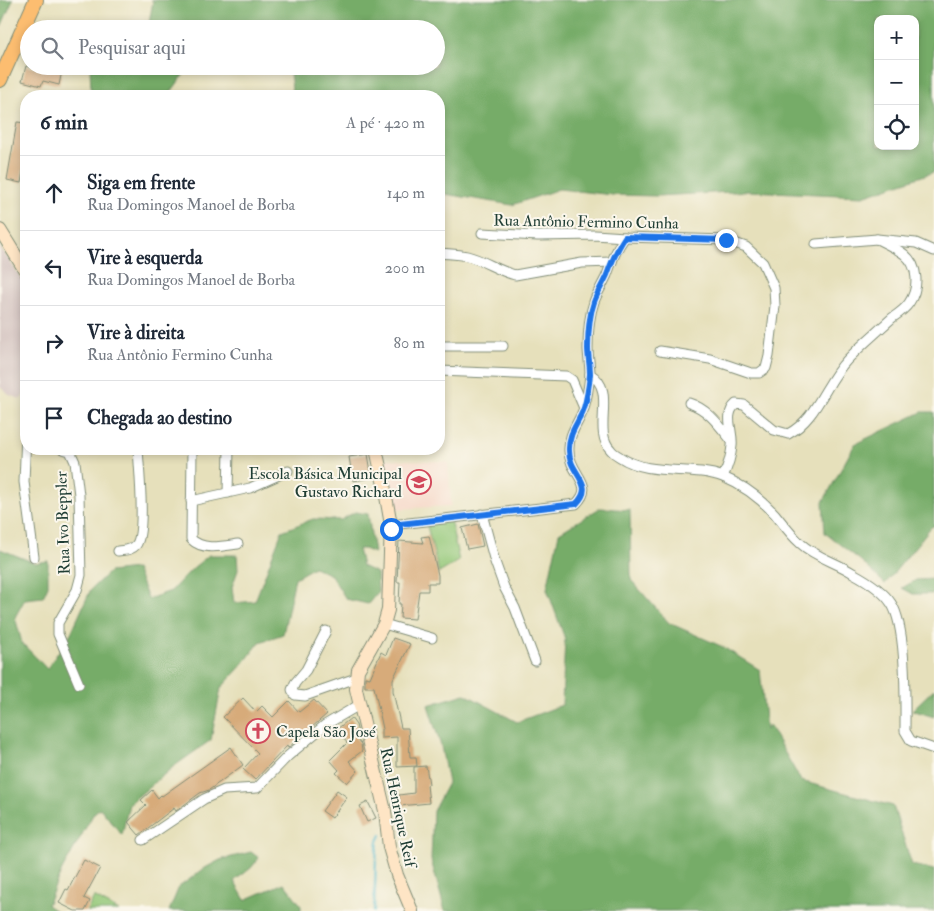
<!DOCTYPE html>
<html lang="pt">
<head>
<meta charset="utf-8">
<style>
  body { margin:0; font-family:"IM FELL Double Pica",serif; background:#f2f2f3; color:#1f2937 }
  .controls { position:absolute; right:15px; top:15px; display:grid; overflow:hidden; border-radius:10px; box-shadow:0 2px 8px #0003 }
  .controls button { width:45px; height:45px; display:grid; place-items:center; padding:0; border:0; border-bottom:1px solid #e0e1e3; background:#fff; color:#1f2937; font:25px sans-serif }
  .stop { position:absolute; width:15px; height:15px; margin:-11px; border:4px solid #1a73e8; border-radius:50%; background:#fff }
  .stop.end { background:#1a73e8; border-color:#fff; box-shadow:0 1px 5px #0008 }
  .list { margin:0; padding:0; list-style:none }
  h2 { display:flex; justify-content:space-between; align-items:center; height:65px; margin:0; padding:0 20px; font-size:21px }
  h2 small { font-size:16px; font-weight:400; color:#747a83 }
  .list li { display:grid; grid-template-columns:32px 1fr auto; gap:15px; align-items:center; box-sizing:border-box; height:75px; padding:0 20px; border-top:1px solid #e0e1e3 }
  .list b { display:block; font-size:19px; white-space:nowrap }
  .list p { margin:0; font-size:16px; white-space:nowrap; color:#747a83 }
  .list em { font-size:16px; font-style:normal; color:#747a83 }
  .icon { flex:none; width:28px; height:28px; fill:none; stroke:currentColor; stroke-width:2; stroke-linecap:round; stroke-linejoin:round }
  .map { position:relative; flex:none; width:934px; height:911px; overflow:hidden }
  .search { position:absolute; background:#fff; box-shadow:0 2px 8px #0003; left:20px; top:20px; width:425px; height:55px; display:flex; align-items:center; gap:12px; box-sizing:border-box; padding:0 18px; border-radius:28px; color:#747a83; font-size:19px }
  .panel { position:absolute; background:#fff; box-shadow:0 2px 8px #0003; left:20px; top:90px; width:425px; height:365px; border-radius:20px }
  .map>svg:first-child { display:block }
</style>
</head>
<body>
<div class="map">
<svg width="934" height="911" viewBox="0 0 934 911">
  <rect width="100%" height="100%" fill="#fbf7ec"/>
  <filter id="ink" filterUnits="userSpaceOnUse"><feTurbulence type="fractalNoise" baseFrequency=".02" numOctaves="2"/><feDisplacementMap in="SourceGraphic" scale="10" xChannelSelector="R" yChannelSelector="G"/><feConvolveMatrix kernelMatrix="1 2 1 2 8 2 1 2 1" color-interpolation-filters="sRGB"/></filter>
  <filter id="wash" filterUnits="userSpaceOnUse"><feTurbulence type="fractalNoise" baseFrequency=".0096" numOctaves="4" result="noise"/><feDisplacementMap in="SourceGraphic" scale="20" xChannelSelector="R" yChannelSelector="G"/><feGaussianBlur stdDeviation="1.12" result="paint"/><feColorMatrix in="noise" values="0 0 0 0 0 0 0 0 0 0 0 0 0 0 0 0 0 1.4 0 .05"/><feComposite in="paint" operator="in"/></filter>
  <g filter="url(#wash)">
    <rect width="100%" height="100%" fill="#e6e0bb"/>
    <path fill="#f5d3c2" d="M385,459l63,3 3,44 -55,3 -4,-7z"/>
    <path fill="#d1c0bd" d="M0,247l26,38v106l-5,8 -12,-4 -9,-8z"/>
    <g fill="#93c777" stroke="#598256">
      <path d="M450,519l9,42 -20,12 -13,-51z"/>
      <path d="M94,897l25,14h-32z"/>
    </g>
    <g fill="#76ac68" stroke="#4a744e" fill-rule="evenodd">
      <path d="M0,0h13l-13,29z"/>
      <path d="M151,0h783v172l-71,24 -114,-5 -92,5 -44,-1 -54,-6 -47,16 -73,-12v-97h-150l3,-8 -3,-22h147v-37h-288l5,-28zM878,19h37v127h-37z"/>
      <path d="M90,66h100l-22,30h-71l-6,-5z"/>
      <path d="M922,412h12v114l-3,1 -46,57 -25,-24 -35,-27 -2,-31 32,-58z"/>
      <path d="M600,508l30,2 1,70 38,43 54,24 37,23 6,60 3,-5 32,56 92,25 19,59 22,5v41h-489l-14,-51 2,-49 15,-28 -7,-37 -13,-41 37,-11 52,28 45,-17 3,-66 -18,-50 12,-56z"/>
      <path d="M355,512l13,2 6,39 -10,-4h-6l4,17 15,7 1,19 -10,12 -22,-5 -15,-24 -17,-8 -19,11 -12,56 -23,8 -17,22 -22,24 -10,52 -38,27 -44,37 -7,31 -22,-27 -6,5 -32,57 -15,35 9,6h-56v-362l35,14 13,-2v25l-5,11 -18,2 -10,18 7,26 25,26 24,-36 20,-44 18,-17 27,-3 12,30 23,-8 22,-23 16,-13h28l1,15 -6,17 2,16 21,-2 27,-70 31,-12 28,1z"/>
      <path d="M934,579v15h-21l-11,-6 14,-8z"/>
      <path d="M934,689v28l-22,-7z"/>
      <path d="M251,852l8,6 -8,10 -17,13 11,19 39,-17 17,22v6h-132l10,-24 26,-19 15,-8z"/>
    </g>
    <g fill="none" stroke-linecap="round" stroke-linejoin="round">
      <path stroke="#4bb5c8" stroke-width="2.5" d="M374,911l2,-52 2,-18 3,-6"/>
    </g>
    <g id="blocks">
      <g fill="#d7ab7a">
        <path d="M26,66l17,4 1,-4h19l-4,19 -16,-4 -2,5 -19,-5z"/>
        <path d="M17,122l9,1v30l-5,30 -14,-3z"/>
        <path d="M368,454l4,24 -19,3 -4,-24z"/>
        <path d="M478,524l5,22 -16,3 -5,-21z"/>
        <path d="M429,536l9,39v8h-10v8h-9l-4,28 -15,-1 1,-14h-2l1,-22h-3l2,-41 24,2 -2,-6z"/>
        <path d="M393,638l17,6 -17,35v12l8,37h7l2,29h6l1,9 -20,1v-30l-16,1v-9h2l-9,-42h-9v-10l5,1 11,-26 5,3z"/>
        <path d="M243,698l13,14 6,-6 11,11 16,-16 10,11 15,-12 13,14 -39,34 -1,-2 -32,34 -12,-11 15,-16 -35,-36z"/>
        <path d="M351,718l5,7 2,9 -3,3 6,7 1,7 -13,10 9,10 -11,12 -11,-10 3,-3 -9,-10 17,-17 -10,-14z"/>
        <path d="M231,747l12,18 -34,25 -9,3 -24,18 -2,-3 -35,27 -11,-13 18,-17 -5,-5 11,-10 6,8 3,-3 1,1z"/>
        <path d="M426,766l3,18 -2,1 2,18 -29,3 -1,-11 15,-2v-26z"/>
        <path d="M337,790l10,7 -15,21 -10,-7z"/>
        <path d="M368,802l8,16 -9,4 -7,-16z"/>
        <path d="M84,860l16,8 -16,30 6,3 -5,10h-10l-16,-8 7,-14 2,1z"/>
      </g>
    </g>
  </g>
  <g filter="url(#ink)">
    <use href="#blocks" fill-opacity="0" stroke="#828e78" stroke-width="1"/>
    <g fill="none" stroke-linecap="round" stroke-linejoin="round">
      <defs>
        <g id="street">
          <path d="M482,233l56,3 57,-1 30,2 101,3 20,7 17,16 11,25 1,18 -6,50 -3,12 -7,5h-8l-41,-14 -50,-8"/>
          <path d="M816,244l61,-5 39,4 18,8"/>
          <path d="M439,253c9,1 19,1 28,3 17,4 31,15 48,19l67,-12 30,-1"/>
          <path d="M439,346h64"/>
          <path d="M439,371l127,5 6,4 12,28"/>
          <path d="M590,374c28,16 1,56 21,76 2,3 6,5 9,7 30,20 71,8 103,20 20,8 38,22 52,37 8,10 16,21 25,29 15,14 36,19 53,30 13,7 30,18 38,30 16,23 14,99 14,128l6,10 23,8"/>
          <path d="M689,403c19,6 30,22 42,37"/>
          <path d="M26,434l-2,48 10,75"/>
          <path d="M62,449l8,2 5,11 4,33 2,80 -4,15 -19,33v11l21,50"/>
          <path d="M192,449l-1,90c12,12 32,7 47,5"/>
          <path d="M723,477c5,-11 8,-20 9,-31 2,-14 -9,-31 4,-42l8,1 30,25 14,4c29,-15 37,-51 59,-74 14,-15 30,-28 45,-42 6,-4 13,-9 17,-15 10,-15 10,-37 -5,-49 -8,-6 -17,-10 -27,-15"/>
          <path d="M228,493l1,-44"/>
          <path d="M191,501l59,-13 38,-17"/>
          <path d="M482,514l13,48 9,25 11,21 20,53"/>
          <path d="M391,525l185,-21c21,-20 -7,-30 -7,-53 -1,-18 10,-28 15,-43 3,-10 5,-23 6,-34 0,-9 -2,-18 -2,-26 0,-15 1,-32 6,-46 3,-9 9,-18 13,-27 5,-14 9,-26 18,-38"/>
          <path d="M118,551c6,-1 13,0 18,-6 10,-12 3,-78 2,-96"/>
          <path d="M384,624l48,14"/>
          <path d="M326,631l-20,39 -11,13 -3,7 3,5 10,1 51,-18"/>
          <path d="M143,840l61,-41 20,-9 33,-2 31,-32 37,-31 34,-20"/>
        </g>
        <g id="secondary">
          <path d="M0,230l26,42"/>
          <path d="M376,449l8,36 7,40 -3,85 -4,14 -26,46 -2,19 29,122 4,36 8,28 15,36"/>
        </g>
        <path id="primary" d="M0,80l36,-80"/>
      </defs>
      <use href="#street" stroke="#828e78" stroke-width="11"/>
      <use href="#secondary" stroke="#828e78" stroke-width="14"/>
      <use href="#primary" stroke="#828e78" stroke-width="16"/>
      <use href="#street" stroke="#fff" stroke-width="9"/>
      <use href="#secondary" stroke="#fee5c5" stroke-width="12"/>
      <use href="#primary" stroke="#fcbd6f" stroke-width="14"/>
    </g>
  </g>
  <g fill="none" stroke-linecap="round" stroke-linejoin="round" filter="url(#ink)">
    <path stroke="#1a73e8" stroke-width="6" d="M391,529v-4l185,-21c21,-20 -7,-30 -7,-53 -1,-19 10,-28 15,-43 3,-10 5,-23 6,-34 0,-9 -2,-18 -2,-26 0,-15 1,-32 6,-46 3,-9 9,-18 13,-27 5,-14 10,-26 18,-38l101,3"/>
  </g>
  <defs>
    <symbol id="school-ring" viewBox="-11 -11 22 22"><circle r="9.5" fill="#fbf7ec" stroke="#d1495b" stroke-width="1.5"/><path d="M0-5L7-2L0 1L-7-2ZM-4 1L0 2.5L4 1V4Q0 6-4 4Z" fill="#d1495b"/></symbol>
    <symbol id="church-ring" viewBox="-11 -11 22 22"><circle r="9.5" fill="#fbf7ec" stroke="#d1495b" stroke-width="1.5"/><path d="M-1.2-6h2.4v3.5h3.3v2.4h-3.3V6h-2.4V-.1h-3.3v-2.4h3.3Z" fill="#d1495b"/></symbol>
  </defs>
  <g fill-rule="evenodd">
    <use href="#school-ring" x="405" y="468" width="28" height="28"/>
    <use href="#church-ring" x="244" y="717" width="28" height="28"/>
  </g>
  <g text-anchor="middle" stroke-width="4" stroke-linejoin="round" paint-order="stroke">
    <g font-size="16" fill="#1f3d34" stroke="#fbf7ec">
      <text transform="translate(586 221) rotate(1)" y="6">Rua Antônio Fermino Cunha</text>
      <text transform="translate(62 523) rotate(-92)" y="6">Rua Ivo Beppler</text>
      <text transform="translate(399 807) rotate(78)" y="6">Rua Henrique Reif</text>
    </g>
    <g font-size="16" fill="#1f3d34" stroke="#fbf7ec" text-anchor="end">
      <text x="402" y="479">Escola Básica Municipal<tspan x="402" dy="18">Gustavo Richard</tspan></text>
      <text x="276" y="737" text-anchor="start">Capela São José</text>
    </g>
  </g>
</svg>
<div class="controls">
<button>+</button>
<button>−</button>
<button><svg class="icon" aria-label="locate" viewBox="0 0 24 24"><circle cx="12" cy="12" r="6"/><path d="M12 2v4M12 18v4M2 12h4M18 12h4"/></svg></button>
</div>
<div class="stop" style="left:391px;top:529px"></div>
<div class="stop end" style="left:726px;top:240px"></div>
<div class="search"><svg class="icon" aria-label="search" viewBox="0 0 24 24"><circle cx="10" cy="10" r="6"/><path d="M15 15l6 6"/></svg>Pesquisar aqui</div>
<section class="panel">
<h2>6 min<small>A pé · 420 m</small></h2>
<ul class="list">
<li><svg class="icon" aria-label="ahead" viewBox="0 0 24 24"><path d="M12 20V5M6 11l6-6 6 6"/></svg><div><b>Siga em frente</b><p>Rua Domingos Manoel de Borba</p></div><em>140 m</em></li>
<li><svg class="icon" aria-label="left" viewBox="0 0 24 24"><path d="M17 20v-9H6M10 6l-5 5 5 5"/></svg><div><b>Vire à esquerda</b><p>Rua Domingos Manoel de Borba</p></div><em>200 m</em></li>
<li><svg class="icon" aria-label="right" viewBox="0 0 24 24"><path d="M7 20v-9h11M14 6l5 5-5 5"/></svg><div><b>Vire à direita</b><p>Rua Antônio Fermino Cunha</p></div><em>80 m</em></li>
<li><svg class="icon" aria-label="arrive" viewBox="0 0 24 24"><path d="M6 21V4h12l-3 4 3 4H6"/></svg><div><b>Chegada ao destino</b></div></li>
</ul>
</section>
</div>
</body>
</html>
